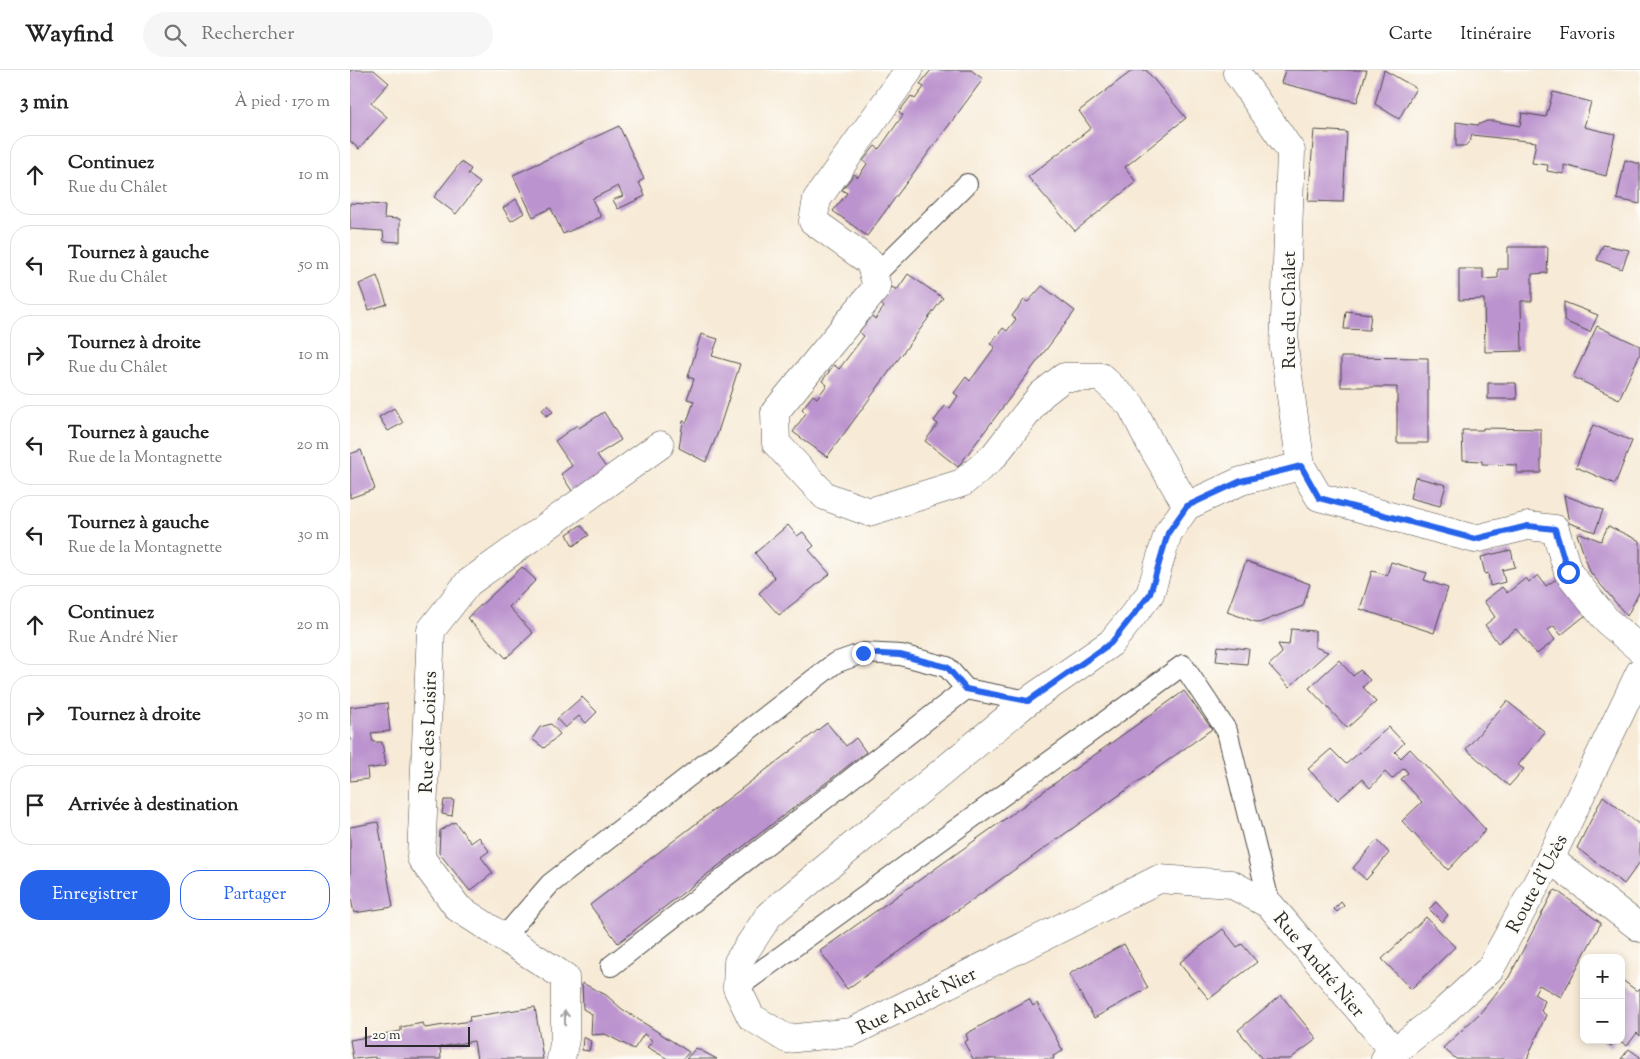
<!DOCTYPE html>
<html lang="fr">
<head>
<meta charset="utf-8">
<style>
  body { margin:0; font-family:"Sorts Mill Goudy",serif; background:#f6f6f6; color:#222 }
  .controls { position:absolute; right:15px; bottom:15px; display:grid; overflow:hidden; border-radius:10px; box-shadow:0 2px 8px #0003 }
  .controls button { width:45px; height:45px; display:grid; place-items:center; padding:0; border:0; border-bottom:1px solid #e0e0e0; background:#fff; color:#222; font:25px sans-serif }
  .scale { position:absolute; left:15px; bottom:12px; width:105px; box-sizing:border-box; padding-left:5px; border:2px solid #2b2b2b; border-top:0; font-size:14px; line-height:18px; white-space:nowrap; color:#2b2b2b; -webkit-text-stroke:4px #fdfcf7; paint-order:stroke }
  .stop { position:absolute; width:15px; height:15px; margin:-11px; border:4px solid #2563eb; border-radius:50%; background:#fff }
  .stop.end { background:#2563eb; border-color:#fff; box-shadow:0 1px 5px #0008 }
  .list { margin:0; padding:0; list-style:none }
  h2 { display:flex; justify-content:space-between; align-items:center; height:65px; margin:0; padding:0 20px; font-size:21px }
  h2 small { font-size:16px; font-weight:400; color:#767676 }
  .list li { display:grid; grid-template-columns:32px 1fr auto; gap:15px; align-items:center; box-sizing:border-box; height:80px; margin:0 10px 10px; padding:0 10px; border:1px solid #e0e0e0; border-radius:20px }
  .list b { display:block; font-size:19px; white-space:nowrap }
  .list p { margin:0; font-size:16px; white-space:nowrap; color:#767676 }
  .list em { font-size:16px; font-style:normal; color:#767676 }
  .actions { display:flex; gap:10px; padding:15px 20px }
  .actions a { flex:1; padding:11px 0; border:1px solid #2563eb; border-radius:20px; text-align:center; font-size:18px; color:#2563eb }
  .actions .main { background:#2563eb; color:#fff }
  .icon { flex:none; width:28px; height:28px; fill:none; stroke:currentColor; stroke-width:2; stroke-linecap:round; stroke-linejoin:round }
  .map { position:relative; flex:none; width:1290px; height:989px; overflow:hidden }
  header { display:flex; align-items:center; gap:30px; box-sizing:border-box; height:70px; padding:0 25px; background:#fff; border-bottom:1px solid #e0e0e0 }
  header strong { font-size:24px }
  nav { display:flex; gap:28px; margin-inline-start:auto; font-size:18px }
  .search { width:350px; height:45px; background:#f6f6f6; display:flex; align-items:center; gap:12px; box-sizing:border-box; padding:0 18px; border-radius:28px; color:#767676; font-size:19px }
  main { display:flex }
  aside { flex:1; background:#fff }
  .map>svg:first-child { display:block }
</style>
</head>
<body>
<header>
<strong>Wayfind</strong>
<div class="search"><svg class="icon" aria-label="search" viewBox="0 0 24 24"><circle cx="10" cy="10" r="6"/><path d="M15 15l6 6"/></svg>Rechercher</div>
<nav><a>Carte</a><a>Itinéraire</a><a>Favoris</a></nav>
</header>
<main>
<aside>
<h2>3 min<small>À pied · 170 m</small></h2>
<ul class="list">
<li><svg class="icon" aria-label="ahead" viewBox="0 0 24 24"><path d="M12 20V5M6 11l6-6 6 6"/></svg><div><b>Continuez</b><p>Rue du Châlet</p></div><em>10 m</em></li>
<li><svg class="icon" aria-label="left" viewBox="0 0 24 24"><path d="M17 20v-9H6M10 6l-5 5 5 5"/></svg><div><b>Tournez à gauche</b><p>Rue du Châlet</p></div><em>50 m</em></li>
<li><svg class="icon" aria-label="right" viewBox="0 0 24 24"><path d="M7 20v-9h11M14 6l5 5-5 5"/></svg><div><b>Tournez à droite</b><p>Rue du Châlet</p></div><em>10 m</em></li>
<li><svg class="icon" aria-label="left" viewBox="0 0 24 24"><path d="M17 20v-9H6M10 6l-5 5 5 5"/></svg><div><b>Tournez à gauche</b><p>Rue de la Montagnette</p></div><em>20 m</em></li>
<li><svg class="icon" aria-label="left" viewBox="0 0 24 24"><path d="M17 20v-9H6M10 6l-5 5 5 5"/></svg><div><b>Tournez à gauche</b><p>Rue de la Montagnette</p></div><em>30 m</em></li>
<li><svg class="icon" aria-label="ahead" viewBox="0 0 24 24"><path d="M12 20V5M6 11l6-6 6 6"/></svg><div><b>Continuez</b><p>Rue André Nier</p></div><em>20 m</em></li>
<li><svg class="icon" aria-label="right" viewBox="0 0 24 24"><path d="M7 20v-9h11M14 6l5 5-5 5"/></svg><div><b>Tournez à droite</b></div><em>30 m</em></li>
<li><svg class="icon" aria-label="arrive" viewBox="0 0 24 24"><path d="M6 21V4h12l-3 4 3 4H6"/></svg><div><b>Arrivée à destination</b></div></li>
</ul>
<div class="actions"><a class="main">Enregistrer</a><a>Partager</a></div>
</aside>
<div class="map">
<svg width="1290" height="989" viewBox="0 0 1290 989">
  <rect width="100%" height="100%" fill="#fdfcf7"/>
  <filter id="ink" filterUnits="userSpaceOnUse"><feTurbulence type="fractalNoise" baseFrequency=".02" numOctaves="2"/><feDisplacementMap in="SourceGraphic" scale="10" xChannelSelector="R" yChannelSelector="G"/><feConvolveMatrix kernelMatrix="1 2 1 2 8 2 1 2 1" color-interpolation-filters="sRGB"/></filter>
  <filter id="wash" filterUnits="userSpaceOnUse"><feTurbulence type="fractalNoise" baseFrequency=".0096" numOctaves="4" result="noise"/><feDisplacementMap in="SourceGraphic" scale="20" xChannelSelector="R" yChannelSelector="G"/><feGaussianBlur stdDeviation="1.12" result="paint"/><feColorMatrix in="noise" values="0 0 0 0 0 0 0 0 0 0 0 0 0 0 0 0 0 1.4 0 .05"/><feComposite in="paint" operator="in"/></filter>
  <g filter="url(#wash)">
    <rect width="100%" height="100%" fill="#f7ead6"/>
    <g id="blocks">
      <g fill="#bb93ce">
        <path d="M0,0h24l15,13 -18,20 16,14 -28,32 -9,-8z"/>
        <path d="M581,0h40l12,9 -116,157 -34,-25 14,-18 -5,-3 12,-16 4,3 9,-13 -4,-3 12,-15 4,3 24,-34 -4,-3 12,-16 4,3 9,-12 -4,-3z"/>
        <path d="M783,0h13l40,48 -61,49 11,15 -61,49 -47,-54 63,-49 -12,-17z"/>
        <path d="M935,0h82l-10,32 -76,-19z"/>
        <path d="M1034,0l32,18 -17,31 -24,-15z"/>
        <path d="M1203,22l38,10 -7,25 31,7 -9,42 -42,-11v9l-17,-3 1,-6 -16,-2 4,-21 -64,-7 -2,6 -5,5h-9v-24l21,3 10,-4h7l26,5 2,-13 24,4z"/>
        <path d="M269,56l25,53 -5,3 6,14 -27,13 -5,-9 10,-4 -5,-10 -26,13 9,18 -38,17 -12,-26 -18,9 -20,-42z"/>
        <path d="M964,60l33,2 -4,70 -35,-1z"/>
        <path d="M1275,90l15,4v40l-23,-5z"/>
        <path d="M111,92l10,7 -3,5 12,9 -24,31 -22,-17z"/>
        <path d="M166,129l8,14 -13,8 -8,-13z"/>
        <path d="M0,133l35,2 -1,13 16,1v23l-16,-1 -1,-10 -33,-2z"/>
        <path d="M1253,175l26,5 -7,19 -25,-9z"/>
        <path d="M1158,177h40l-1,26 -15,1v27h-11l1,50 -37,1 -1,-53 -25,1v-31h24v10l15,-1v-9h10z"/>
        <path d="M558,204l35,24 -116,159 -34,-25 13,-19 -4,-4 11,-14 4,3 10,-13 -5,-4 12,-16 5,4 25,-33 -5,-4 12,-16 4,3 9,-12 -4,-4 12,-16 5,3z"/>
        <path d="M27,206l10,28 -18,6 -10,-26z"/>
        <path d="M692,216l33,25 -117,156 -33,-26 13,-17 -4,-3 11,-15 5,2 8,-12 -4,-3 12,-16 4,4 25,-34 -5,-3 13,-16 4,3 9,-12 -4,-3 12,-16 4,2z"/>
        <path d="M1214,232l34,13 -8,17 -26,-11z"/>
        <path d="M996,241l25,3 -2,16 -25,-1z"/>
        <path d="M1247,256l43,20v8l-21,45 -46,-22z"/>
        <path d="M351,264l17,5 -6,17 28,8 -23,71 -11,27 -27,-14 4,-27 4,1 7,-21 -7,-2 7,-20 -6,-2z"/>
        <path d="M991,287l87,1v85h-31v-56h-56z"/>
        <path d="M1138,313h28l1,16h-29z"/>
        <path d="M198,335l5,7 -7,4 -4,-7z"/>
        <path d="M44,338l9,15 -15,8 -9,-14z"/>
        <path d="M254,342l17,28 -24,15 13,18 -34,24 -15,-23 11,-8 -17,-25 22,-16 2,3z"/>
        <path d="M1243,355l39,16 -17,43 -39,-17z"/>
        <path d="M1133,358l58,1v44h-24v-8l-35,-1v-3l-19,-1 -1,-30h21z"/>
        <path d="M11,380l14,39 -25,9v-44z"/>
        <path d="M1065,407l31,8 -6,21 -30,-8z"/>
        <path d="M1214,425l39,15 -8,22 -26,-9z"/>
        <path d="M231,455l8,10 -16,11 -6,-12z"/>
        <path d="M438,455l9,11 6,-4 11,14 -5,4 21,24 -51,41 -20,-22 16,-15 -20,-25z"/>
        <path d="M1258,456l32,15v50l-13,25 -37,-44 -13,-38 3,-1 21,8z"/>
        <path d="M1161,480l4,17 -13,3 3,12 -15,4 -2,-13 -3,1 -4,-17z"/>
        <path d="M896,491l64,23 -7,22 -44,17 -32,-11z"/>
        <path d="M1041,492l36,11 -3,7 24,8 -14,45 -74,-24 12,-38 15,4z"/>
        <path d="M172,497l14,13 -27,27 24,26 -27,25 -39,-40z"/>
        <path d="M1188,505l8,11 12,-8 29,36 -26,21 -7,-9 -6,4 7,10 -18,14 -21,-25 -18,14 -13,-18 10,-8 -11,-16 18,-14 5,6 19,-15 3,4z"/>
        <path d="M941,559l24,2v16l13,5 -39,35 -20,-22 13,-12 -4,-9 11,1z"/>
        <path d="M868,576l31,3 -2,15 -31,-3z"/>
        <path d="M989,590l14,16 7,-6 10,10 -7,7 13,15 -29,26 -38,-40z"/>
        <path d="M834,621l28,38 -365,260 -27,-38z"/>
        <path d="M232,627l15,15 -11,11 -7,-7 -14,12 -8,-9z"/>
        <path d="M1157,631l38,31 -27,33 6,4 -15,17 -43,-37z"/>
        <path d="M37,633l3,28 -19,2 2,9h9l4,24 -19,3 1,10 -18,2v-74z"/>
        <path d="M477,653l19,23 10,-8 10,14 -248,191 -28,-38z"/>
        <path d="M201,654l9,10 -16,14 -12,-9 8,-12z"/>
        <path d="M1039,657l15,16 -9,9 6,6 9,-9 76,81 -38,40 -46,-49 20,-19 -21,-23 7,-6 -4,-5 -12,11 -7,-7 -15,16 -8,-9 -24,21 -30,-31 23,-20 15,15z"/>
        <path d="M1253,726l37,29v37l-16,22 -47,-36z"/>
        <path d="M94,730h10l-2,16 -10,-2z"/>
        <path d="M28,752l15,85 -39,6 -4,-19v-67z"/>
        <path d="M105,752l16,21 8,-6 10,14 -8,6 12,16 -23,18 -31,-38 1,-22z"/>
        <path d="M1027,770l12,13 -23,27 -13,-12z"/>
        <path d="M1206,820l45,33 -40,74 -22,-12 -5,9 11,7 -4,10 5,4 -19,44h-71l-13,-11 37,-35 29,-36 44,-85z"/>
        <path d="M991,832l3,4 -7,6 -3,-3z"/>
        <path d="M1086,832l12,13 -6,7 -13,-13z"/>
        <path d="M1076,847l29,30 -44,42 -29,-30z"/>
        <path d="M873,859l14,18 5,-3 15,18 -48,37 -30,-36z"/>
        <path d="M774,874l24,44 -54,30 -25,-44z"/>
        <path d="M1271,909l16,12 3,-3v48l-3,-3 -10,13 -8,-6h2z"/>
        <path d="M232,913l24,12 16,14 67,43 -6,7h-15l-21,-12 6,-6 -9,-7 -10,15 -29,-15 -14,1 1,-21 -9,-5z"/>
        <path d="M931,925l36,44 -27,20h-28l-24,-29z"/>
        <path d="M679,929l4,7 4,-3 26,48 -10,5 1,3h-81l-9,-17 4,-2 -2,-6z"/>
        <path d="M185,937l8,52h-66l-3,-18 -34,6 1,12h-66v-2l-22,2 -3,-19 51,-9v-4l22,-4 2,5 45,-7 -1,-4z"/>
        <path d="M233,967l8,4 -2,10 -7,-1z"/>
        <path d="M1251,970h15l-5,7z"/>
        <path d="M346,978l21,11h-31z"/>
        <path d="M1279,979l11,8v2h-19z"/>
      </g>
    </g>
  </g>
  <g filter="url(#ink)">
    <use href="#blocks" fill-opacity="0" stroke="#4a4845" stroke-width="1"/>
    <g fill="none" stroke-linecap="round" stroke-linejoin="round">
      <defs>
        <g id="service">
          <path d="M524,206l93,-92"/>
          <path d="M154,867l46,-53 285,-221 28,-10 38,2 46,12 19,22 62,12"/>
          <path d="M261,896l355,-277"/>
          <path d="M387,918l446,-323 44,66 43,174"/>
        </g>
        <g id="minor">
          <path d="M559,0l-92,129 -4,22 57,41 7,25 -102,125 1,31 49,53 44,16 93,-29 31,-26 48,-62 23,-18h37l30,28 19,38 37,63 -19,27 -18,61 -39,49 -83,58 -259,214 -31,47 -1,26 14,29 36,22 65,-7 307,-153 72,5 39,21 125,147"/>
          <path d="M888,0l-1,3 54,78 -7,197 17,118 18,31 156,42 53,-13 27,3 13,43 40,50 32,27"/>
          <path d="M837,436l54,-25 60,-15"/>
          <path d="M1200,789l90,69"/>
          <path d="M211,989l4,-20v-62l-107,-69 -37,-50 10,-228 37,-47 192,-138"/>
        </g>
        <path id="secondary" d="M1035,989l53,-42 52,-48 60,-110 90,-187"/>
      </defs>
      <use href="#service" stroke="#4a4845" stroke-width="22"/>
      <use href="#minor" stroke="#4a4845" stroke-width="29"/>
      <use href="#secondary" stroke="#4a4845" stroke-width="29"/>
      <use href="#service" stroke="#fff" stroke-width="20"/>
      <use href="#minor" stroke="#fff" stroke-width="28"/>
      <use href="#secondary" stroke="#fff" stroke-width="28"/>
    </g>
    <defs><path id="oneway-shaft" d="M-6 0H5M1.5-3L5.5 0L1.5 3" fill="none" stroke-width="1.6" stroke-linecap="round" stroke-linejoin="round" transform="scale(1.25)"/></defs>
    <use stroke="#a0a0a0" href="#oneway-shaft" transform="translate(215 948) rotate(-90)"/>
  </g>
  <g fill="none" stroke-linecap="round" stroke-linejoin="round" filter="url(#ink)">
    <path stroke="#2563eb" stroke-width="6" d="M513,583l37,2 47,12 19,22 62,12 83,-58 39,-49 18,-61 19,-27 54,-25 60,-15 18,32 156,41 53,-13 27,3 13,43"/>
  </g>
  <g text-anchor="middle" stroke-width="4.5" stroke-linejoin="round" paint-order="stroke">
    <g font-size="19" fill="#2b2b2b" stroke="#fdfcf7">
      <text transform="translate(938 240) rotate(-90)" y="7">Rue du Châlet</text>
      <text transform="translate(77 662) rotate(-88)" y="7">Rue des Loisirs</text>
      <text transform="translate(1186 813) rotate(-62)" y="7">Route d'Uzès</text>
      <text transform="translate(970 894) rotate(50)" y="7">Rue André Nier</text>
      <text transform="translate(566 930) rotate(-26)" y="7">Rue André Nier</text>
    </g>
  </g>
</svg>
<div class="controls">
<button>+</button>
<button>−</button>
</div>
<div class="scale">20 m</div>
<div class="stop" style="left:1218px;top:502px"></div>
<div class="stop end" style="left:513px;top:583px"></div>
</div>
</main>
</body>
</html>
